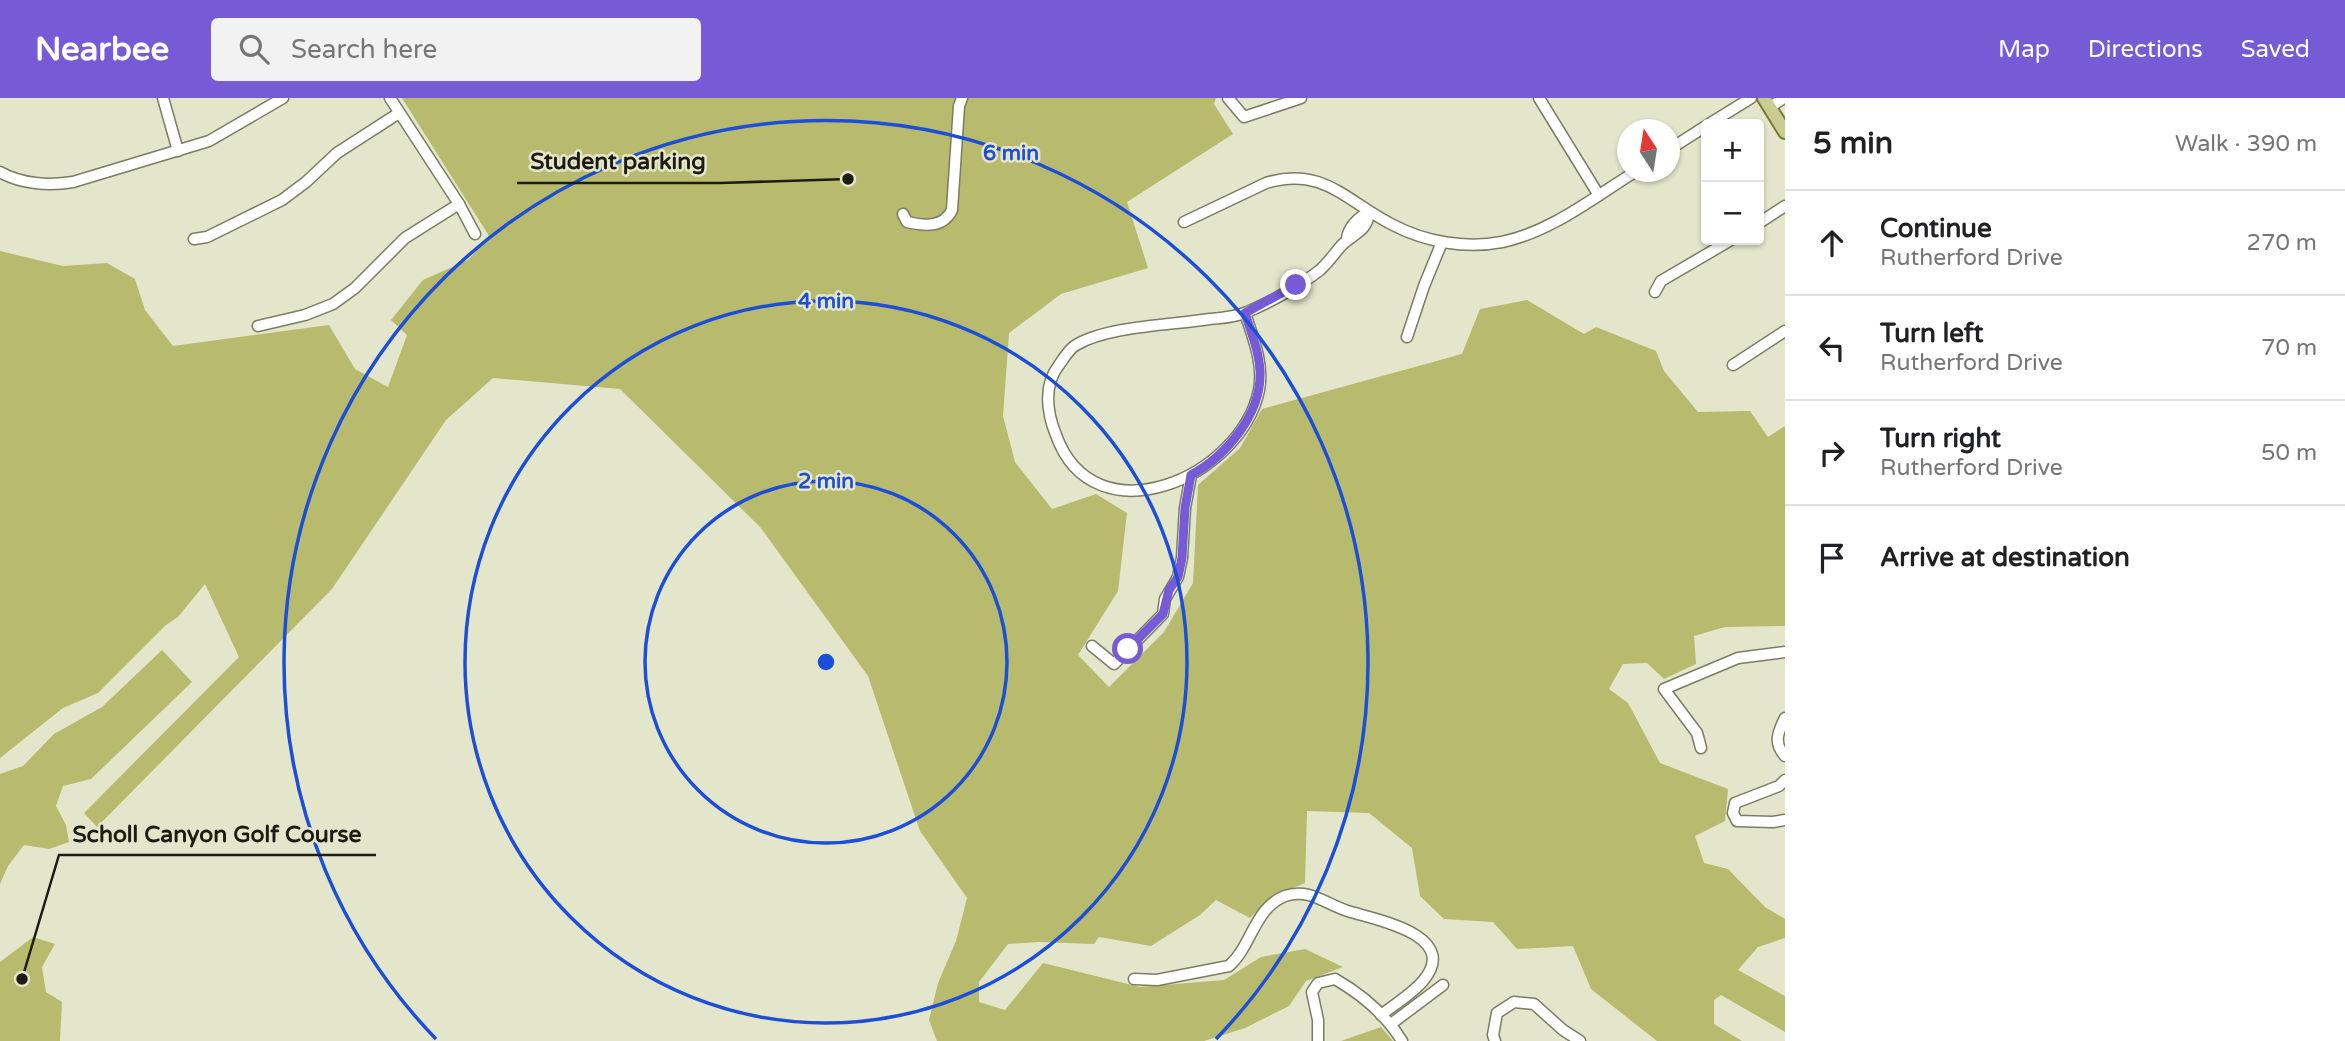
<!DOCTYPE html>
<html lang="en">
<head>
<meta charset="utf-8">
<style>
	body { margin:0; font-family:"Varela Round",sans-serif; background:#f2f2f2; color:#202124 }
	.controls { position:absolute; right:21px; top:21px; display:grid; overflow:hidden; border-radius:7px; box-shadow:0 2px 5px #0004 }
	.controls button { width:63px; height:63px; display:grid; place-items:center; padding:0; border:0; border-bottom:2px solid #e0e0e0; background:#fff; color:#202124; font:35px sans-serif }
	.compass { position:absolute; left:1617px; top:21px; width:63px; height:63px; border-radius:50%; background:#fff; box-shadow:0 2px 5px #0004; rotate:348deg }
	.stop { position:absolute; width:21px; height:21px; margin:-16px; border:5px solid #775bd6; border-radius:50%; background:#fff }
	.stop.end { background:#775bd6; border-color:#fff; box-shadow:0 2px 7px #0008 }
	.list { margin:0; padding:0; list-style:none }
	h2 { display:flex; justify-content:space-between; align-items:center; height:91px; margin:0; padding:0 28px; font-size:30px }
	h2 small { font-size:23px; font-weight:400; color:#757577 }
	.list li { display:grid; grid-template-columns:46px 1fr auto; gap:21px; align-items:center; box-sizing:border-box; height:105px; padding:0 28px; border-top:2px solid #e0e0e0 }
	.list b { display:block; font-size:26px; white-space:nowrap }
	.list p { margin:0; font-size:23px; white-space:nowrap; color:#757577 }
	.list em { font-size:23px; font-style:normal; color:#757577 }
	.icon { flex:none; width:38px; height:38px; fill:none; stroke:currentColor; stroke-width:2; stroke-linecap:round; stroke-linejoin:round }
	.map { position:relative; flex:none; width:1785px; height:943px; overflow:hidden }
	header { display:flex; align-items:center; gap:42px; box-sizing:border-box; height:98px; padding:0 35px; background:#775bd6; color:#fff }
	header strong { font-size:33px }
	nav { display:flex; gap:38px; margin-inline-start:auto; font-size:24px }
	.search { width:490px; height:63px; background:#f2f2f2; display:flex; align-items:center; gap:18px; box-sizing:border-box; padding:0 24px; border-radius:7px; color:#757577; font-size:26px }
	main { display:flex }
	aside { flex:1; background:#fff }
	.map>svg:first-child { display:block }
	.green { fill:#b8ba6e }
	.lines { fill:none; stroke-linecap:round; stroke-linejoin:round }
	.minor-casing { stroke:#7b7c64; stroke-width:13 }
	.major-casing { stroke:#777834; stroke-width:16 }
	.minor { stroke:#fff; stroke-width:10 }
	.major { stroke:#cbcc91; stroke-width:12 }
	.route { stroke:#775bd6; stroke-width:9 }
	.ring { fill:none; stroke:#1d4ed8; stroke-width:3.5 }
	.centre { fill:#1d4ed8; stroke:#e4e6cb; stroke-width:3.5 }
	.ring-label { font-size:21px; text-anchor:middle; font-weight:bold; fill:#1d4ed8; stroke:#e4e6cb; stroke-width:5; stroke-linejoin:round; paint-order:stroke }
	.leader { fill:none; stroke:#1c1c12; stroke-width:2.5 }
	.callout-dot { fill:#1c1c12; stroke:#e4e6cb; stroke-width:2.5 }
	.callout-label { font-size:23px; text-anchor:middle; font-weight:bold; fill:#1c1c12; stroke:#e4e6cb; stroke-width:5; stroke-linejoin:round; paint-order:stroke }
</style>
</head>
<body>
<header>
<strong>Nearbee</strong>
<div class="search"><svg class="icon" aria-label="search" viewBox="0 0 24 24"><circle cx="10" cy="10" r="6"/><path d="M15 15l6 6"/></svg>Search here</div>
<nav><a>Map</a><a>Directions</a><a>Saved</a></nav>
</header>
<main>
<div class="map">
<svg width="1785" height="943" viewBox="0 0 1785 943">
	<rect width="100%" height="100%" fill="#e4e6cb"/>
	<g class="green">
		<path d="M402,0H1216L1214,6L1233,36L1127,104L1148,170L1061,196L1009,235L1003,318L1015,364L1052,411L1096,396L1127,415L1118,493L1078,557L1109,589L1164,534L1193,485L1198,387L1240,350L1262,311L1462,256L1480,211L1527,202L1584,236L1596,229L1656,253L1664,273L1698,314L1750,313L1768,339L1785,328V528L1725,529L1694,538L1696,566L1664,581L1647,565L1623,566L1609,591L1628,605L1660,665L1728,691L1725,723L1695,738L1704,765L1728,771L1765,809L1785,821V840L1758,849L1738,872L1785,898V934L1721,897L1714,902V926L1742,943H1657L1591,891L1573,848L1517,851L1493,824L1444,821L1420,798L1412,750L1369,715L1307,713L1305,785L1271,799L1250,820L1216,802L1200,817L1151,848L1099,839L1094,846L1039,844L1008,846L979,884V904L1005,912L1043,865L1140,889L1224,882L1261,859L1305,851L1343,869L1306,883L1289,908L1245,930L1204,943H937L929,922L938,885L956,843L967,800L920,733L868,578L761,430L620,291L493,280L446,322L332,491L97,729L84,715L239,559L205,486L178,519L166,527L98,595L63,610L0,660V153L63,168L107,165L135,181L145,212L173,248L329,227L355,271L388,289L407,237L391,222L423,182L468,162L489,138Z"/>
		<path d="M162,552L192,584L91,681L63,688L56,708L66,727L69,744L49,751L24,747L8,768L0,786V817V676L23,668L54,636L102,609Z"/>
		<path d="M33,839L55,846L42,869L46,894L62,904L60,943H0V864Z"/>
		<path d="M1381,929L1393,943H1341Z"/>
	</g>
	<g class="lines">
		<g class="minor-casing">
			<g id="minor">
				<path d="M163,0L178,53"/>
				<path d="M390,0L459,106L475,136"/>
				<path d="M1228,0L1244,19L1301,0"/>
				<path d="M1539,0L1598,96"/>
				<path d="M1770,9L1784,0"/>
				<path d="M1709,26L1751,0"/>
				<path d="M1670,51L1706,28"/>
				<path d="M0,74C21,86 49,88 73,84L209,43L283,0"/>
				<path d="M903,116L907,124C925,128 943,130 952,112L959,8L962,0"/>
				<path d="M1184,124L1266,85C1323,67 1348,105 1393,127C1426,144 1465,151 1502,144C1551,134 1594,99 1635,74"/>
				<path d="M1759,125L1785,108"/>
				<path d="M194,141L207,139L282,102L306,84L337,55L399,15"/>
				<path d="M1347,141C1348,129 1359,119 1369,114"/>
				<path d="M1655,194L1661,183L1731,142"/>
				<path d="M1245,215C1253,240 1264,266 1259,292C1241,380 1094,443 1056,337C1047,315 1043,287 1059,267C1064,260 1069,251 1076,247C1108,228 1172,227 1210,221C1222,220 1236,219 1247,214C1269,205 1301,187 1320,172C1328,165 1334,156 1341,148C1352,136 1368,134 1369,114"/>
				<path d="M258,228L305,217L333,206L355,190L405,140L459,106"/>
				<path d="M1407,239L1424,188L1442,144"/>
				<path d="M1733,267L1785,233"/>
				<path d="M1092,548L1114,566L1163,516L1165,501L1178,479L1182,460L1185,410L1191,377"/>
				<path d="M1785,620C1778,634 1773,645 1785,658"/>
				<path d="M1701,650L1697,635L1664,591L1738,560L1785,554"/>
				<path d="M1785,682L1779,688L1735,705L1733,715L1737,723L1773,724L1785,722"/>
				<path d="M1134,881L1157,882L1229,868C1252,848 1254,810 1285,798C1310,789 1328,808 1351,814C1378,822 1461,838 1423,883C1412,896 1395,906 1381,917"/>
				<path d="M1391,926L1443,887"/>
				<path d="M1318,943V922L1312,894L1318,885L1335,881C1361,896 1386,917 1402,943"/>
				<path d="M1495,943L1493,937L1497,915L1514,904L1534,906L1563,932L1580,943"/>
			</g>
		</g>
		<g class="major-casing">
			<path id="major" d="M1764,0L1785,34"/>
		</g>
		<use href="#minor" class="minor"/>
		<use href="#major" class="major"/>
	</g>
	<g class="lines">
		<path class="route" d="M1128,551L1163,516L1169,492L1178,479L1182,460L1185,410L1191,377C1226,358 1262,316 1260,273C1259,253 1251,234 1245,215L1296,187"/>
	</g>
	<g class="ring">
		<circle cx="826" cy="564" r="181"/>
		<circle cx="826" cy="564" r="361"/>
		<path d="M436 941A542 542 0 1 1 1216 941"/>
	</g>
	<circle cx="826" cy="564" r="10" class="centre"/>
	<g class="ring-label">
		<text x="1011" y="62">6 min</text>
		<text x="826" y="210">4 min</text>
		<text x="826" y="390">2 min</text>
	</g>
	<path class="leader" d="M848 81L720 85H517M22 881L59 757H376"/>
	<g class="callout-dot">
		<circle cx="848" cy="81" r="7"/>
		<circle cx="22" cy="881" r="7"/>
	</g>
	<g class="callout-label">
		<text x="618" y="71">Student parking</text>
		<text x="217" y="744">Scholl Canyon Golf Course</text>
	</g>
</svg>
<div class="controls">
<button>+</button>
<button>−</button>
</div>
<svg class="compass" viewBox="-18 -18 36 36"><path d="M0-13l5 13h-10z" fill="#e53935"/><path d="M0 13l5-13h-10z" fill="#757577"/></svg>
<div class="stop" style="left:1128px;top:551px"></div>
<div class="stop end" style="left:1296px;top:187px"></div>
</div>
<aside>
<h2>5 min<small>Walk · 390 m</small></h2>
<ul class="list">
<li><svg class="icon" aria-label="ahead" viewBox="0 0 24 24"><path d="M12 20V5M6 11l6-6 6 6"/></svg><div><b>Continue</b><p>Rutherford Drive</p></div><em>270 m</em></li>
<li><svg class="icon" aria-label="left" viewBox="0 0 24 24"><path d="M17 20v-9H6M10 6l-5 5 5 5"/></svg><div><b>Turn left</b><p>Rutherford Drive</p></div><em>70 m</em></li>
<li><svg class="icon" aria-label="right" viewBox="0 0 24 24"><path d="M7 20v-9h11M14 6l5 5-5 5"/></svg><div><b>Turn right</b><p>Rutherford Drive</p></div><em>50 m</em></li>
<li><svg class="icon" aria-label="arrive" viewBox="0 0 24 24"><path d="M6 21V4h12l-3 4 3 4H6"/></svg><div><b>Arrive at destination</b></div></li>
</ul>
</aside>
</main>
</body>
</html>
